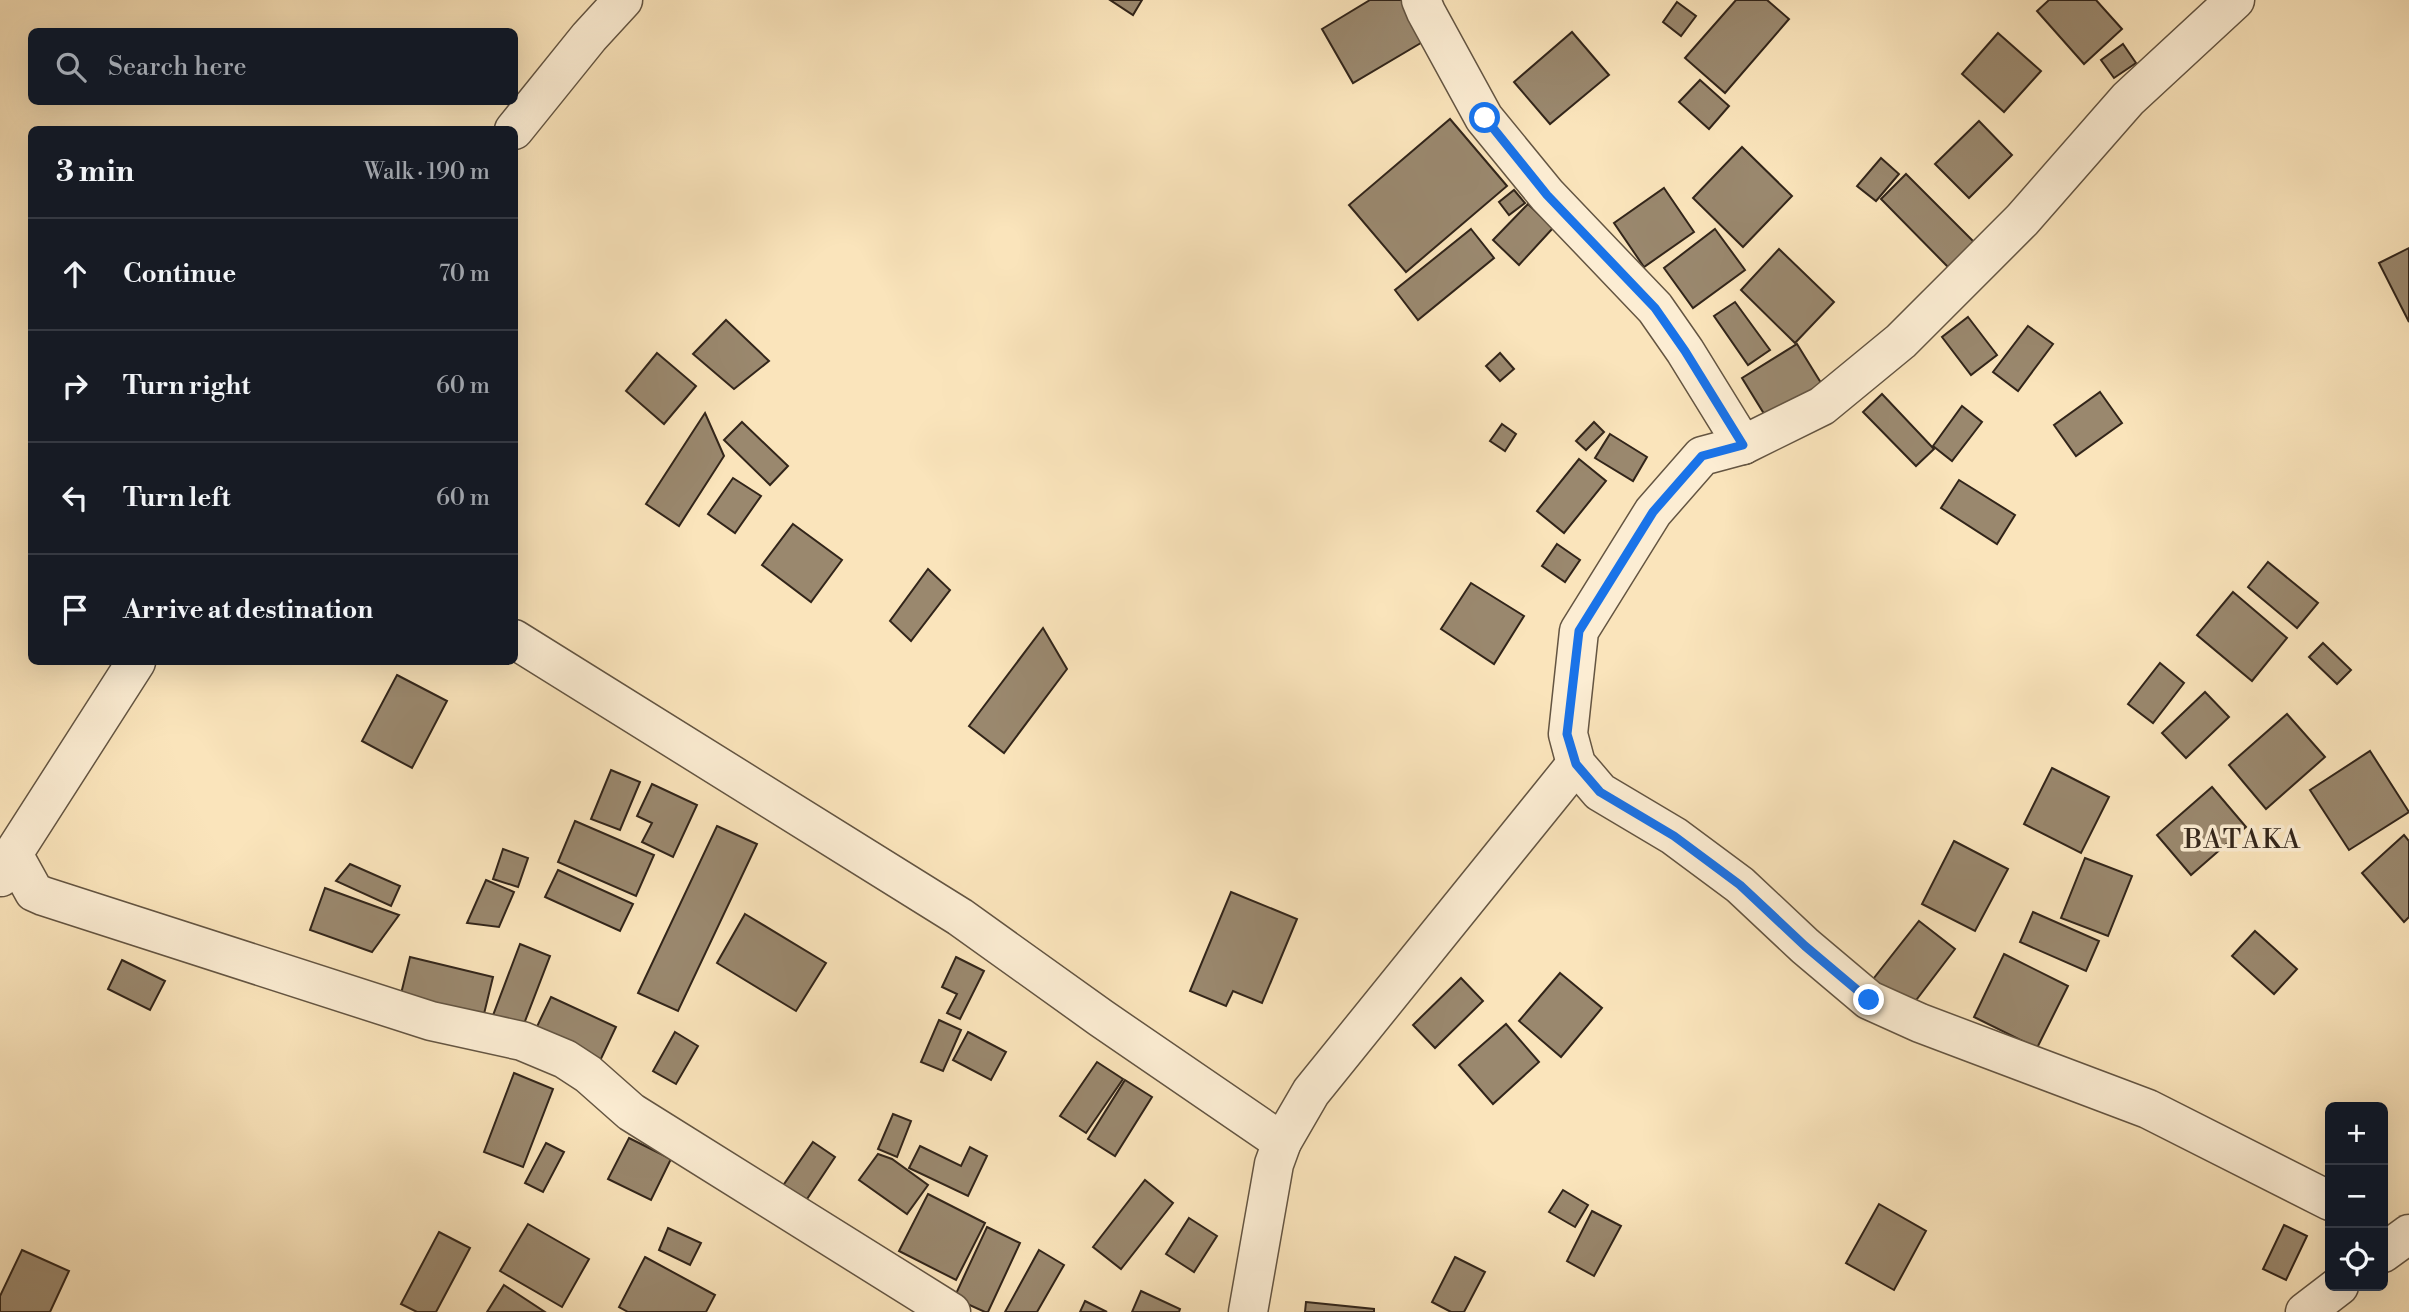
<!DOCTYPE html>
<html lang="en">
<head>
<meta charset="utf-8">
<style>
	body { margin:0; font-family:"Libre Bodoni",serif; background:#242831; color:#f1f3f6 }
	.controls { position:absolute; right:21px; bottom:21px; display:grid; overflow:hidden; border-radius:10px; box-shadow:0 7px 28px #0002 }
	.controls button { width:63px; height:63px; display:grid; place-items:center; padding:0; border:0; border-bottom:2px solid #363941; background:#171b24; color:#f1f3f6; font:35px sans-serif }
	.stop { position:absolute; width:21px; height:21px; margin:-16px; border:5px solid #1a73e8; border-radius:50%; background:#fff }
	.stop.end { background:#1a73e8; border-color:#fff; box-shadow:0 2px 7px #0008 }
	.list { margin:0; padding:0; list-style:none }
	h2 { display:flex; justify-content:space-between; align-items:center; height:91px; margin:0; padding:0 28px; font-size:30px }
	h2 small { font-size:23px; font-weight:400; color:#9ea1a6 }
	.list li { display:grid; grid-template-columns:46px 1fr auto; gap:21px; align-items:center; box-sizing:border-box; height:112px; padding:0 28px; border-top:2px solid #363941 }
	.list b { display:block; font-size:26px; white-space:nowrap }
	.list em { font-size:23px; font-style:normal; color:#9ea1a6 }
	.icon { flex:none; width:38px; height:38px; fill:none; stroke:currentColor; stroke-width:2; stroke-linecap:round; stroke-linejoin:round }
	.map { position:relative; flex:none; width:2409px; height:1312px; overflow:hidden }
	.search { position:absolute; background:#171b24; box-shadow:0 7px 28px #0002; left:28px; top:28px; width:490px; height:77px; display:flex; align-items:center; gap:18px; box-sizing:border-box; padding:0 24px; border-radius:10px; color:#9ea1a6; font-size:26px }
	.panel { position:absolute; background:#171b24; box-shadow:0 7px 28px #0002; left:28px; top:126px; width:490px; height:539px; border-radius:10px }
	.map>svg:first-child { display:block }
	.building { fill:#9a886e; stroke:#32251a; stroke-width:2 }
	.lines { fill:none; stroke-linecap:round; stroke-linejoin:round }
	.minor-casing { stroke:#645542; stroke-width:41 }
	.minor { stroke:#fcedd3; stroke-width:38 }
	.route { stroke:#1a73e8; stroke-width:9 }
	.labels { text-anchor:middle; dominant-baseline:central; stroke-width:7; stroke-linejoin:round; paint-order:stroke }
	.quarter-label { font-size:26px; letter-spacing:2px; fill:#32251a; stroke:#fcedd3 }
</style>
</head>
<body>
<div class="map">
<svg width="2409" height="1312" viewBox="0 0 2409 1312">
	<rect width="100%" height="100%" fill="#fae4bb"/>
	<filter id="stains"><feTurbulence type="fractalNoise" baseFrequency=".00286" numOctaves="4"/><feColorMatrix values="0 0 0 0 .2 0 0 0 0 .09 0 0 0 0 .02 0 0 0 .5 -.17"/></filter>
	<radialGradient id="worn" r=".72"><stop offset=".6" stop-color="#630" stop-opacity="0"/><stop offset="1" stop-color="#630" stop-opacity=".3"/></radialGradient>
	<g class="building">
		<path d="M1110,0H1142L1133,15Z"/>
		<path d="M1370,0H1409L1431,37L1353,83L1322,29Z"/>
		<path d="M1736,0H1767L1789,19L1725,93L1685,58Z"/>
		<path d="M2049,0H2096L2122,29L2084,64L2037,11Z"/>
		<path d="M1677,2L1696,16L1681,36L1663,22Z"/>
		<path d="M1572,32L1609,75L1550,124L1514,82Z"/>
		<path d="M1998,33L2041,71L2004,112L1962,74Z"/>
		<path d="M2123,44L2136,63L2114,78L2101,60Z"/>
		<path d="M1700,80L1729,106L1709,129L1679,102Z"/>
		<path d="M1450,119L1507,186L1406,272L1349,205Z"/>
		<path d="M1979,121L2012,155L1969,198L1935,164Z"/>
		<path d="M1742,147L1792,196L1743,247L1693,198Z"/>
		<path d="M1881,158L1899,174L1876,201L1857,186Z"/>
		<path d="M1906,174L1974,242L1948,267L1881,199Z"/>
		<path d="M1664,188L1694,232L1644,267L1614,223Z"/>
		<path d="M1514,190L1525,203L1509,215L1499,202Z"/>
		<path d="M1528,204L1553,228L1519,265L1493,240Z"/>
		<path d="M1471,229L1494,258L1418,320L1395,290Z"/>
		<path d="M1715,229L1745,270L1693,308L1664,268Z"/>
		<path d="M2409,248V322L2379,263Z"/>
		<path d="M1779,249L1834,302L1795,343L1741,290Z"/>
		<path d="M1735,302L1770,350L1748,365L1714,316Z"/>
		<path d="M1968,317L1997,355L1971,375L1942,337Z"/>
		<path d="M726,320L769,361L734,389L693,354Z"/>
		<path d="M2028,326L2053,344L2018,391L1993,372Z"/>
		<path d="M1797,344L1826,391L1771,425L1742,378Z"/>
		<path d="M657,353L696,386L664,424L626,391Z"/>
		<path d="M1500,353L1514,369L1500,381L1486,366Z"/>
		<path d="M2100,392L2122,423L2076,456L2054,425Z"/>
		<path d="M1882,394L1934,449L1916,466L1863,412Z"/>
		<path d="M1962,406L1982,422L1952,461L1933,446Z"/>
		<path d="M705,413L724,456L679,526L646,504Z"/>
		<path d="M742,422L788,466L770,485L724,440Z"/>
		<path d="M1594,422L1604,432L1586,450L1576,441Z"/>
		<path d="M1502,424L1516,434L1505,451L1490,441Z"/>
		<path d="M1610,434L1647,457L1633,481L1595,458Z"/>
		<path d="M1579,459L1606,481L1564,533L1537,511Z"/>
		<path d="M733,478L761,496L735,533L708,514Z"/>
		<path d="M1959,480L2015,515L1997,544L1941,508Z"/>
		<path d="M793,524L842,560L811,602L762,565Z"/>
		<path d="M1557,544L1580,560L1565,582L1542,566Z"/>
		<path d="M2268,562L2318,603L2297,628L2248,587Z"/>
		<path d="M928,569L950,590L911,641L890,621Z"/>
		<path d="M1471,583L1524,616L1494,664L1441,629Z"/>
		<path d="M2233,592L2287,638L2252,681L2197,635Z"/>
		<path d="M1043,628L1067,669L1004,753L969,726Z"/>
		<path d="M2323,643L2351,670L2337,684L2309,657Z"/>
		<path d="M2160,663L2184,683L2153,723L2128,704Z"/>
		<path d="M397,675L447,701L412,768L362,741Z"/>
		<path d="M2205,692L2229,717L2186,758L2162,733Z"/>
		<path d="M2287,714L2325,757L2266,809L2229,765Z"/>
		<path d="M2370,751L2409,812L2349,850L2310,790Z"/>
		<path d="M2052,768L2109,797L2081,853L2024,824Z"/>
		<path d="M611,770L640,782L620,830L591,819Z"/>
		<path d="M652,784L697,805L673,857L642,842L652,823L637,816Z"/>
		<path d="M2212,787L2246,827L2191,875L2157,835Z"/>
		<path d="M575,821L654,855L636,896L558,862Z"/>
		<path d="M717,826L757,844L678,1011L638,993Z"/>
		<path d="M2404,835L2409,841V917L2404,922L2362,873Z"/>
		<path d="M1954,841L2008,869L1975,931L1922,904Z"/>
		<path d="M503,849L528,858L518,887L493,879Z"/>
		<path d="M2085,858L2132,876L2108,936L2061,918Z"/>
		<path d="M350,864L400,886L391,906L336,881Z"/>
		<path d="M558,870L633,904L620,931L545,897Z"/>
		<path d="M486,880L514,892L499,927L467,923Z"/>
		<path d="M325,888L399,915L372,952L310,930Z"/>
		<path d="M1231,892L1297,919L1262,1003L1233,991L1226,1006L1190,991Z"/>
		<path d="M2033,912L2099,941L2086,971L2020,942Z"/>
		<path d="M745,914L826,963L796,1011L717,963Z"/>
		<path d="M1919,921L1955,949L1907,1012L1870,983Z"/>
		<path d="M2255,931L2297,969L2274,994L2232,956Z"/>
		<path d="M520,944L550,956L522,1029L492,1018Z"/>
		<path d="M2004,954L2068,986L2037,1048L1974,1017Z"/>
		<path d="M410,957L493,977L483,1018L400,998Z"/>
		<path d="M956,957L984,971L960,1019L947,1013L957,994L942,987Z"/>
		<path d="M122,960L165,981L150,1010L108,989Z"/>
		<path d="M1560,973L1602,1008L1561,1057L1519,1021Z"/>
		<path d="M1461,978L1483,1001L1435,1048L1413,1025Z"/>
		<path d="M551,997L616,1027L599,1063L534,1033Z"/>
		<path d="M939,1020L961,1030L943,1071L921,1062Z"/>
		<path d="M1506,1024L1539,1062L1493,1104L1459,1065Z"/>
		<path d="M675,1032L698,1046L676,1084L653,1071Z"/>
		<path d="M968,1032L1006,1052L991,1080L953,1060Z"/>
		<path d="M1097,1062L1123,1079L1086,1133L1060,1116Z"/>
		<path d="M514,1073L553,1089L523,1167L484,1152Z"/>
		<path d="M1125,1080L1152,1097L1115,1156L1088,1139Z"/>
		<path d="M893,1114L911,1121L897,1157L878,1149Z"/>
		<path d="M629,1138L671,1159L651,1200L608,1179Z"/>
		<path d="M813,1142L835,1157L803,1205L780,1190Z"/>
		<path d="M546,1143L564,1152L543,1192L525,1183Z"/>
		<path d="M920,1146L961,1166L970,1147L987,1156L968,1196L909,1168Z"/>
		<path d="M878,1154L892,1159L928,1185L907,1214L859,1180Z"/>
		<path d="M1145,1180L1173,1203L1121,1269L1093,1247Z"/>
		<path d="M1563,1190L1588,1205L1575,1227L1549,1212Z"/>
		<path d="M928,1194L985,1223L956,1280L899,1251Z"/>
		<path d="M1879,1204L1926,1231L1894,1290L1846,1263Z"/>
		<path d="M1592,1211L1621,1226L1594,1276L1567,1261Z"/>
		<path d="M1189,1218L1217,1236L1194,1272L1166,1254Z"/>
		<path d="M528,1224L589,1259L562,1307L500,1271Z"/>
		<path d="M2284,1225L2307,1236L2286,1280L2263,1269Z"/>
		<path d="M987,1227L1020,1243L988,1312H985L954,1298Z"/>
		<path d="M668,1228L701,1243L690,1265L659,1250Z"/>
		<path d="M439,1232L470,1248L436,1312H417L401,1304Z"/>
		<path d="M22,1250L69,1271L50,1312H0V1296Z"/>
		<path d="M1039,1250L1064,1265L1037,1312H1005Z"/>
		<path d="M645,1257L715,1295L706,1312H628L619,1307Z"/>
		<path d="M1455,1257L1485,1272L1464,1312H1451L1432,1302Z"/>
		<path d="M504,1285L545,1312H487Z"/>
		<path d="M1141,1291L1180,1309L1179,1312H1132Z"/>
		<path d="M1085,1301L1107,1312H1080Z"/>
		<path d="M1306,1302L1374,1309V1312H1305Z"/>
	</g>
	<g class="lines">
		<g class="minor-casing">
			<g id="minor">
				<path d="M1421,0L1426,12L1484,118L1547,195L1655,308L1685,351L1743,445L1702,456L1653,512L1579,631L1568,734L1576,764L1600,792L1674,836L1740,885L1805,946L1869,1000L1920,1023L2148,1109L2330,1201"/>
				<path d="M514,130L589,37L623,0"/>
				<path d="M1743,445L1822,406L1901,341L2022,220L2128,99L2235,0"/>
				<path d="M514,639L960,917L1101,1018L1282,1142"/>
				<path d="M13,854L34,892L43,896L431,1021L522,1041L565,1059L588,1074L631,1112L951,1312"/>
				<path d="M1,877L13,854L136,662"/>
				<path d="M2383,1253L2409,1234"/>
				<path d="M1248,1312L1274,1164L1282,1142L1311,1092L1576,764"/>
				<path d="M2305,1312L2339,1286"/>
			</g>
		</g>
		<use href="#minor" class="minor"/>
	</g>
	<g class="lines">
		<path class="route" d="M1485,118L1547,195L1655,308L1685,351L1743,445L1702,456L1653,512L1579,631L1567,734L1576,764L1600,792L1674,836L1740,885L1805,946L1869,1000"/>
	</g>
	<g class="labels">
		<g class="quarter-label">
			<text x="2243" y="840">BATAKA</text>
		</g>
	</g>
	<rect width="100%" height="100%" filter="url(#stains)"/>
	<rect width="100%" height="100%" fill="url(#worn)"/>
</svg>
<div class="controls">
<button>+</button>
<button>−</button>
<button><svg class="icon" aria-label="locate" viewBox="0 0 24 24"><circle cx="12" cy="12" r="6"/><path d="M12 2v4M12 18v4M2 12h4M18 12h4"/></svg></button>
</div>
<div class="stop" style="left:1485px;top:118px"></div>
<div class="stop end" style="left:1869px;top:1000px"></div>
<div class="search"><svg class="icon" aria-label="search" viewBox="0 0 24 24"><circle cx="10" cy="10" r="6"/><path d="M15 15l6 6"/></svg>Search here</div>
<section class="panel">
<h2>3 min<small>Walk · 190 m</small></h2>
<ul class="list">
<li><svg class="icon" aria-label="ahead" viewBox="0 0 24 24"><path d="M12 20V5M6 11l6-6 6 6"/></svg><div><b>Continue</b></div><em>70 m</em></li>
<li><svg class="icon" aria-label="right" viewBox="0 0 24 24"><path d="M7 20v-9h11M14 6l5 5-5 5"/></svg><div><b>Turn right</b></div><em>60 m</em></li>
<li><svg class="icon" aria-label="left" viewBox="0 0 24 24"><path d="M17 20v-9H6M10 6l-5 5 5 5"/></svg><div><b>Turn left</b></div><em>60 m</em></li>
<li><svg class="icon" aria-label="arrive" viewBox="0 0 24 24"><path d="M6 21V4h12l-3 4 3 4H6"/></svg><div><b>Arrive at destination</b></div></li>
</ul>
</section>
</div>
</body>
</html>
